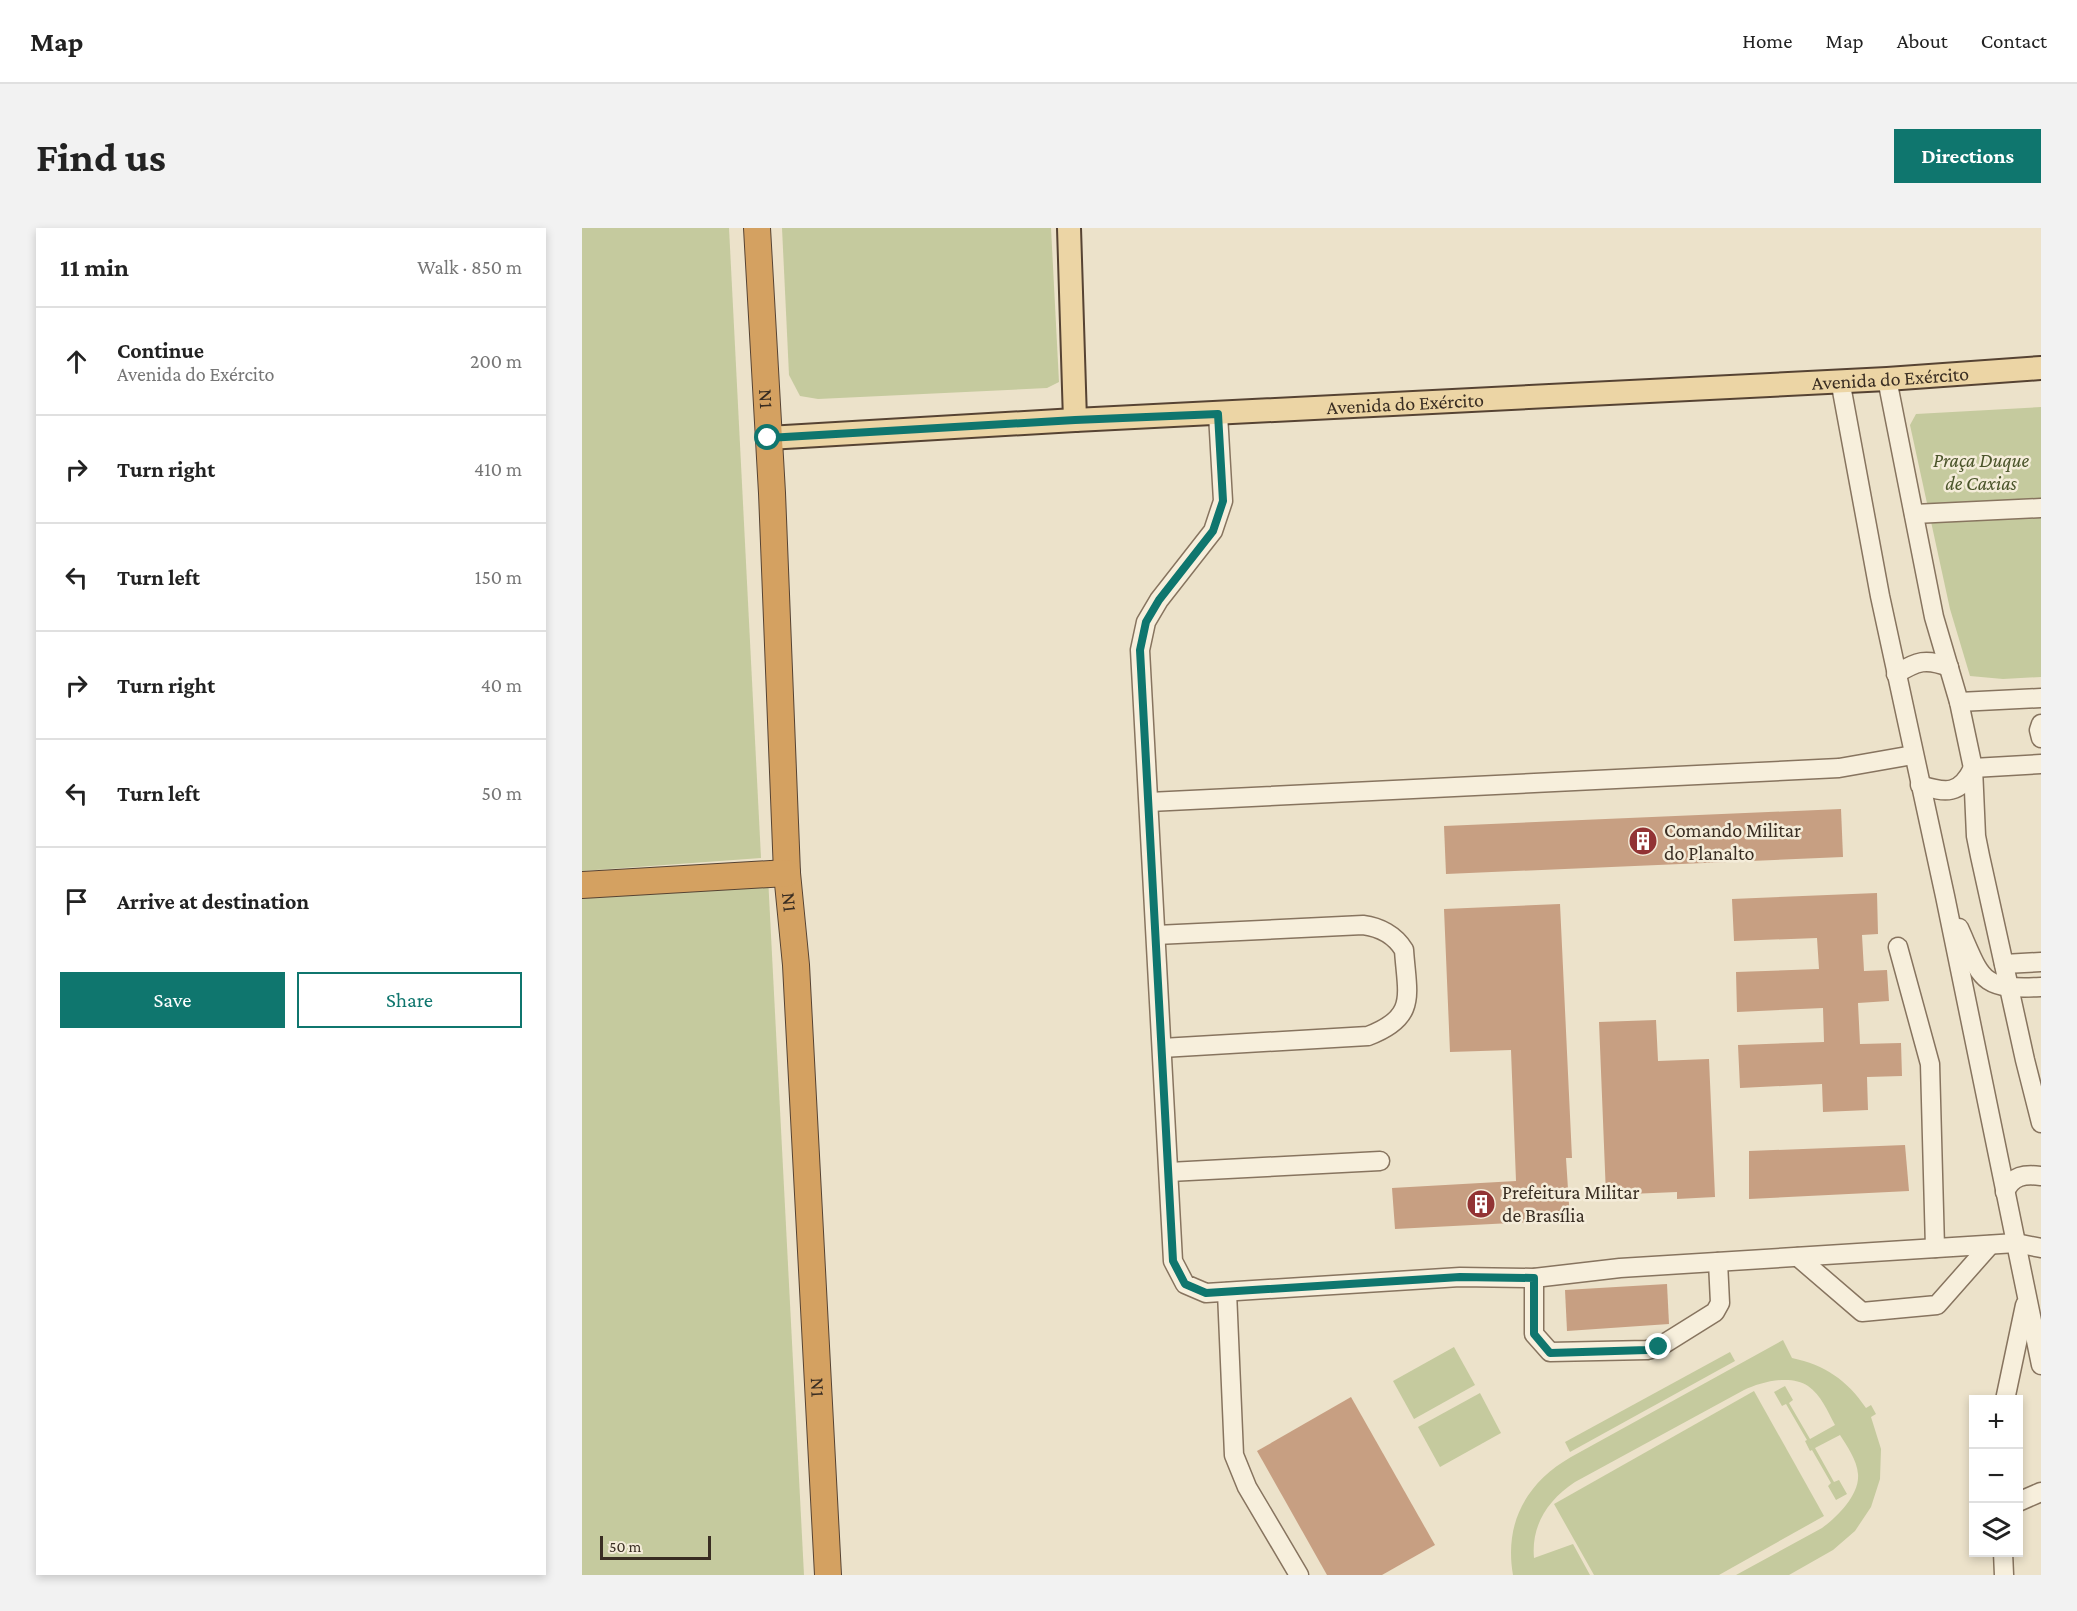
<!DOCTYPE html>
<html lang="en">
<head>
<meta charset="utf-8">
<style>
	body { margin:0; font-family:"Crimson Pro",serif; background:#f2f2f2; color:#222 }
	.controls { position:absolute; right:18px; bottom:18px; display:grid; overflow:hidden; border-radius:0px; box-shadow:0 3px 9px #0003 }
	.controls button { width:54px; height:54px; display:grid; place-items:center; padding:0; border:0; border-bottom:2px solid #e0e0e0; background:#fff; color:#222; font:30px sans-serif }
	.scale { position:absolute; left:18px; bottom:15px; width:111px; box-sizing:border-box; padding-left:6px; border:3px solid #392d22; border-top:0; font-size:16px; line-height:21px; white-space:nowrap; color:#392d22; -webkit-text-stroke:4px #f4ecd9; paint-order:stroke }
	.stop { position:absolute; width:18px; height:18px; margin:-14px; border:4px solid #0f766e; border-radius:50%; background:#fff }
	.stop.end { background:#0f766e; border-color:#fff; box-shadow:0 2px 6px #0008 }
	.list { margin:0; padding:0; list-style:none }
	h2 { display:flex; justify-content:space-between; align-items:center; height:78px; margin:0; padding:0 24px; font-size:26px }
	h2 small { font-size:20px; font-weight:400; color:#767676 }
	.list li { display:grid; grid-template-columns:39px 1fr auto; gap:18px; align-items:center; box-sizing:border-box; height:108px; padding:0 24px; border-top:2px solid #e0e0e0 }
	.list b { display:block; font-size:22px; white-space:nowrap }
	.list p { margin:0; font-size:20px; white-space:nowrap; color:#767676 }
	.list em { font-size:20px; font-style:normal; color:#767676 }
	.actions { display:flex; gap:12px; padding:18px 24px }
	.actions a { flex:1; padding:14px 0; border:2px solid #0f766e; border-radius:0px; text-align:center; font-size:21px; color:#0f766e }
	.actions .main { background:#0f766e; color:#fff }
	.icon { flex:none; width:33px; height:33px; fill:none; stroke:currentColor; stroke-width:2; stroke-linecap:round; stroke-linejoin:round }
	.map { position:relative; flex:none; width:1459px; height:1347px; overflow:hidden; border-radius:0px }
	header { display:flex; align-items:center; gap:36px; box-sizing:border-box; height:84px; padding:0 30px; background:#fff; border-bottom:2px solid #e0e0e0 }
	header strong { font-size:28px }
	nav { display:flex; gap:33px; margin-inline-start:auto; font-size:21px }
	.intro { display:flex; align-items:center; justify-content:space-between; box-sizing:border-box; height:144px; padding:0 36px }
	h1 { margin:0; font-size:42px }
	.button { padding:15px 27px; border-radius:0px; background:#0f766e; color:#fff; font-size:21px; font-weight:700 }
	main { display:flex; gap:36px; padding:0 36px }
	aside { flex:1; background:#fff; border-radius:0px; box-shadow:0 3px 9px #0003 }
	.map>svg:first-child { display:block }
	.green { fill:#c5ca9e }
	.building { fill:#c79f82 }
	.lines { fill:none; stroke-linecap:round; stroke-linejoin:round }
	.minor-casing { stroke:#87745f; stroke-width:21 }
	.major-casing { stroke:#564333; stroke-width:26 }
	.highway-casing { stroke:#564333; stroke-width:28 }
	.minor { stroke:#f7efdc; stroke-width:18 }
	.major { stroke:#ecd5a5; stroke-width:22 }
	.highway { stroke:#d4a161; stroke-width:26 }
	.route { stroke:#0f766e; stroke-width:8 }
	.labels { text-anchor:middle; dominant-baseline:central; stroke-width:5; stroke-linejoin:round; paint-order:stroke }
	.street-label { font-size:20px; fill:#392d22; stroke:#f4ecd9 }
	.park-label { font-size:20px; font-style:italic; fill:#4a542a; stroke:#f4ecd9 }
	.poi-label { font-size:20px; fill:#392d22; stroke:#f4ecd9; text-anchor:start }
</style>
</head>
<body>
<header>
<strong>Map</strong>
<nav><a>Home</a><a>Map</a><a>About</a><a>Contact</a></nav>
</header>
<div class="intro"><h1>Find us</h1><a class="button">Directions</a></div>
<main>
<aside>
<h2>11 min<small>Walk · 850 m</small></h2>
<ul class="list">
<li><svg class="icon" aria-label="ahead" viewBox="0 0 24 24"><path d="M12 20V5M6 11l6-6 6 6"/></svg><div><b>Continue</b><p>Avenida do Exército</p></div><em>200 m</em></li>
<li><svg class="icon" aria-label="right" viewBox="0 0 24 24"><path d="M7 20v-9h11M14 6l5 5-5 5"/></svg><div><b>Turn right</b></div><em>410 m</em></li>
<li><svg class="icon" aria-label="left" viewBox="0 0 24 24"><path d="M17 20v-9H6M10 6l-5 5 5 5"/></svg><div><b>Turn left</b></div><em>150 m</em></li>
<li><svg class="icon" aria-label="right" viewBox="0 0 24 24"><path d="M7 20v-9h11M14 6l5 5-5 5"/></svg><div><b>Turn right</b></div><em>40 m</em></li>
<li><svg class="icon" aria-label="left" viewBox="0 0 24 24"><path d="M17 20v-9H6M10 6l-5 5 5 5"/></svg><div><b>Turn left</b></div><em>50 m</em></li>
<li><svg class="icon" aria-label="arrive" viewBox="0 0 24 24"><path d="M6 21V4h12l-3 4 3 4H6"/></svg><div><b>Arrive at destination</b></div></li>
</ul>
<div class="actions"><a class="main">Save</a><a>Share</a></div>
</aside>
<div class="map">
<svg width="1459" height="1347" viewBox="0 0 1459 1347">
	<rect width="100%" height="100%" fill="#ece2ca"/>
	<g class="green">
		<path d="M0,0H147L179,630L0,643Z"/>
		<path d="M200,0H469L477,154L465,160L236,171L218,168L207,147Z"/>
		<path d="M1459,179V449L1421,451L1388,448L1368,381L1328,197L1334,186Z"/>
		<path d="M186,649L222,1347H0V663Z"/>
		<path d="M1201,1112L1210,1130C1243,1137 1265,1152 1284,1180L1289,1177L1294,1186L1289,1189L1299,1221L1298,1251L1289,1279L1273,1303L1251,1322L1207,1347H1154L1240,1300C1254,1290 1278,1267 1276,1246C1275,1232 1265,1218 1258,1207L1233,1220L1252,1254L1257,1252L1265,1266L1254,1272L1246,1258L1249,1255L1230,1222L1228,1223L1223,1213L1225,1212L1204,1176L1200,1178L1192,1164L1203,1158L1211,1172L1207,1175L1228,1211L1253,1197C1246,1184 1239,1167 1226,1158C1209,1146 1179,1154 1162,1162L993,1254C966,1272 949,1297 952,1330L991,1316L1008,1347H931C922,1295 944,1255 989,1229Z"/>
		<path d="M872,1119L893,1157L832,1191L811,1153Z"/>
		<path d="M1148,1124L1153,1133L988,1224L983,1214Z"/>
		<path d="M1172,1163L1242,1288L1137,1347H1012L972,1276Z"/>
		<path d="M898,1165L919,1205L858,1239L836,1199Z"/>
	</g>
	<g class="building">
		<path d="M1259,581L1261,629L864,646L862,598Z"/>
		<path d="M1295,665L1296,706L1280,707L1282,743L1305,742L1307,773L1276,775L1278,816L1319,815L1320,848L1285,849L1286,882L1241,884L1240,856L1158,860L1156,817L1242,814L1241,780L1155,784L1154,744L1237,741L1235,710L1152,713L1150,671Z"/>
		<path d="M978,676L990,930H984L988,992L813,1001L810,960L934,953L929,822L868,824L862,681Z"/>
		<path d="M1074,792L1076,833L1127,831L1133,969L1095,971V964L1024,967L1017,794Z"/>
		<path d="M1323,917L1327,963L1167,971V923Z"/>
		<path d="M1085,1056L1087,1096L985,1103L983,1062Z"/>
		<path d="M769,1169L853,1317L800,1347H745L675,1223Z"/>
	</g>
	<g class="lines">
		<g class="minor-casing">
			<g id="minor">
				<path d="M1305,151L1352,389L1377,474L1391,540L1394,608L1398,628L1443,832L1459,895"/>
				<path d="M1258,152L1298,368L1363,668L1459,1137"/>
				<path d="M636,186L641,273L631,303L577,372L564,394L558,422L591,1033L603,1056L624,1065L878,1049L952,1050L1038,1040L1434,1015L1459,1020"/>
				<path d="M1332,286L1459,280"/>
				<path d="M1314,446C1335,433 1344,430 1367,439"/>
				<path d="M1377,474L1459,470"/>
				<path d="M1459,496L1457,502L1459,510"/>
				<path d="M1391,540L1459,536"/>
				<path d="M1338,557C1364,565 1378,567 1391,540"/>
				<path d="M567,574L1257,540L1331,527"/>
				<path d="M1377,700C1400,752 1398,762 1459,759"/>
				<path d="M574,707L781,697C797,699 813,707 822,722C825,767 836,789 786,808L580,820"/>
				<path d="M1316,719L1348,836L1353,1020"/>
				<path d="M1422,736L1459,734"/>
				<path d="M587,944L798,933"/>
				<path d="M1423,964C1430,947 1443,946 1459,948"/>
				<path d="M1216,1029L1280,1084L1355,1077L1408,1017"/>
				<path d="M952,1050V1106L968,1124L1065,1122L1077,1119L1133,1084L1138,1075L1136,1034"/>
				<path d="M645,1064L652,1227L665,1259L717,1347"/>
				<path d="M1423,1172L1443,1077"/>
				<path d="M1436,1274L1459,1264"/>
				<path d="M1421,1324L1422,1347"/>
			</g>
		</g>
		<g class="major-casing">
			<g id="major">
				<path d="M487,0L493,192"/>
				<path id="s1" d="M186,210L493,192L1305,151L1459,140"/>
			</g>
		</g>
		<g class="highway-casing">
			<g id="highway">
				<path id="s2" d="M175,0L190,265L205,645L214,737L246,1347"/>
				<path d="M0,657L205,645"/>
			</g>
		</g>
		<use href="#minor" class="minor"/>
		<use href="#major" class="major"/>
		<use href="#highway" class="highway"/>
	</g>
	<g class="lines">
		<path class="route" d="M186,210L493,192L636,186L641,273L631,303L577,372L564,394L558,422L591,1033L603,1056L624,1065L878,1049L952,1050V1106L968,1125L1065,1122L1077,1119"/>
	</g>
	<defs>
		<g id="building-disc" transform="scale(1.5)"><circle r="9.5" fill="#923334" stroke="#f4ecd9"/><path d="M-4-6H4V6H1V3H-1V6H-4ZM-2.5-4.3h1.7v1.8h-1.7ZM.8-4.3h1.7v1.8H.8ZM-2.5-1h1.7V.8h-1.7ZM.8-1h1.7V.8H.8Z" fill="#fff"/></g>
	</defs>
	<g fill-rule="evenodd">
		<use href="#building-disc" x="1061" y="613"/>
		<use href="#building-disc" x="899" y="976"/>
	</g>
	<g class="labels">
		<g class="street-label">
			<text stroke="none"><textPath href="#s1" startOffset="1124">Avenida do Exército</textPath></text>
			<text stroke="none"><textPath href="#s2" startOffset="171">N1</textPath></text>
			<text stroke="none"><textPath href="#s1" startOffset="638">Avenida do Exército</textPath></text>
			<text stroke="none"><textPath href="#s2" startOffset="675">N1</textPath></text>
			<text stroke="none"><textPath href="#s2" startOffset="1161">N1</textPath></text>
		</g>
		<g class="park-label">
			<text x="1399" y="232">Praça Duque<tspan x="1399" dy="23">de Caxias</tspan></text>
		</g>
		<g class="poi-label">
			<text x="1082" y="602">Comando Militar<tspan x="1082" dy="23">do Planalto</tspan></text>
			<text x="920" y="964">Prefeitura Militar<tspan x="920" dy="23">de Brasília</tspan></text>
		</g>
	</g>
</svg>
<div class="controls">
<button>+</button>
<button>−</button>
<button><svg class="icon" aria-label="layers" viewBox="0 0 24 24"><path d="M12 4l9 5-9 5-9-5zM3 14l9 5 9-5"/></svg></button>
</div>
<div class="scale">50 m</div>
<div class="stop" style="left:186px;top:210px"></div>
<div class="stop end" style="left:1077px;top:1119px"></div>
</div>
</main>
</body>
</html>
